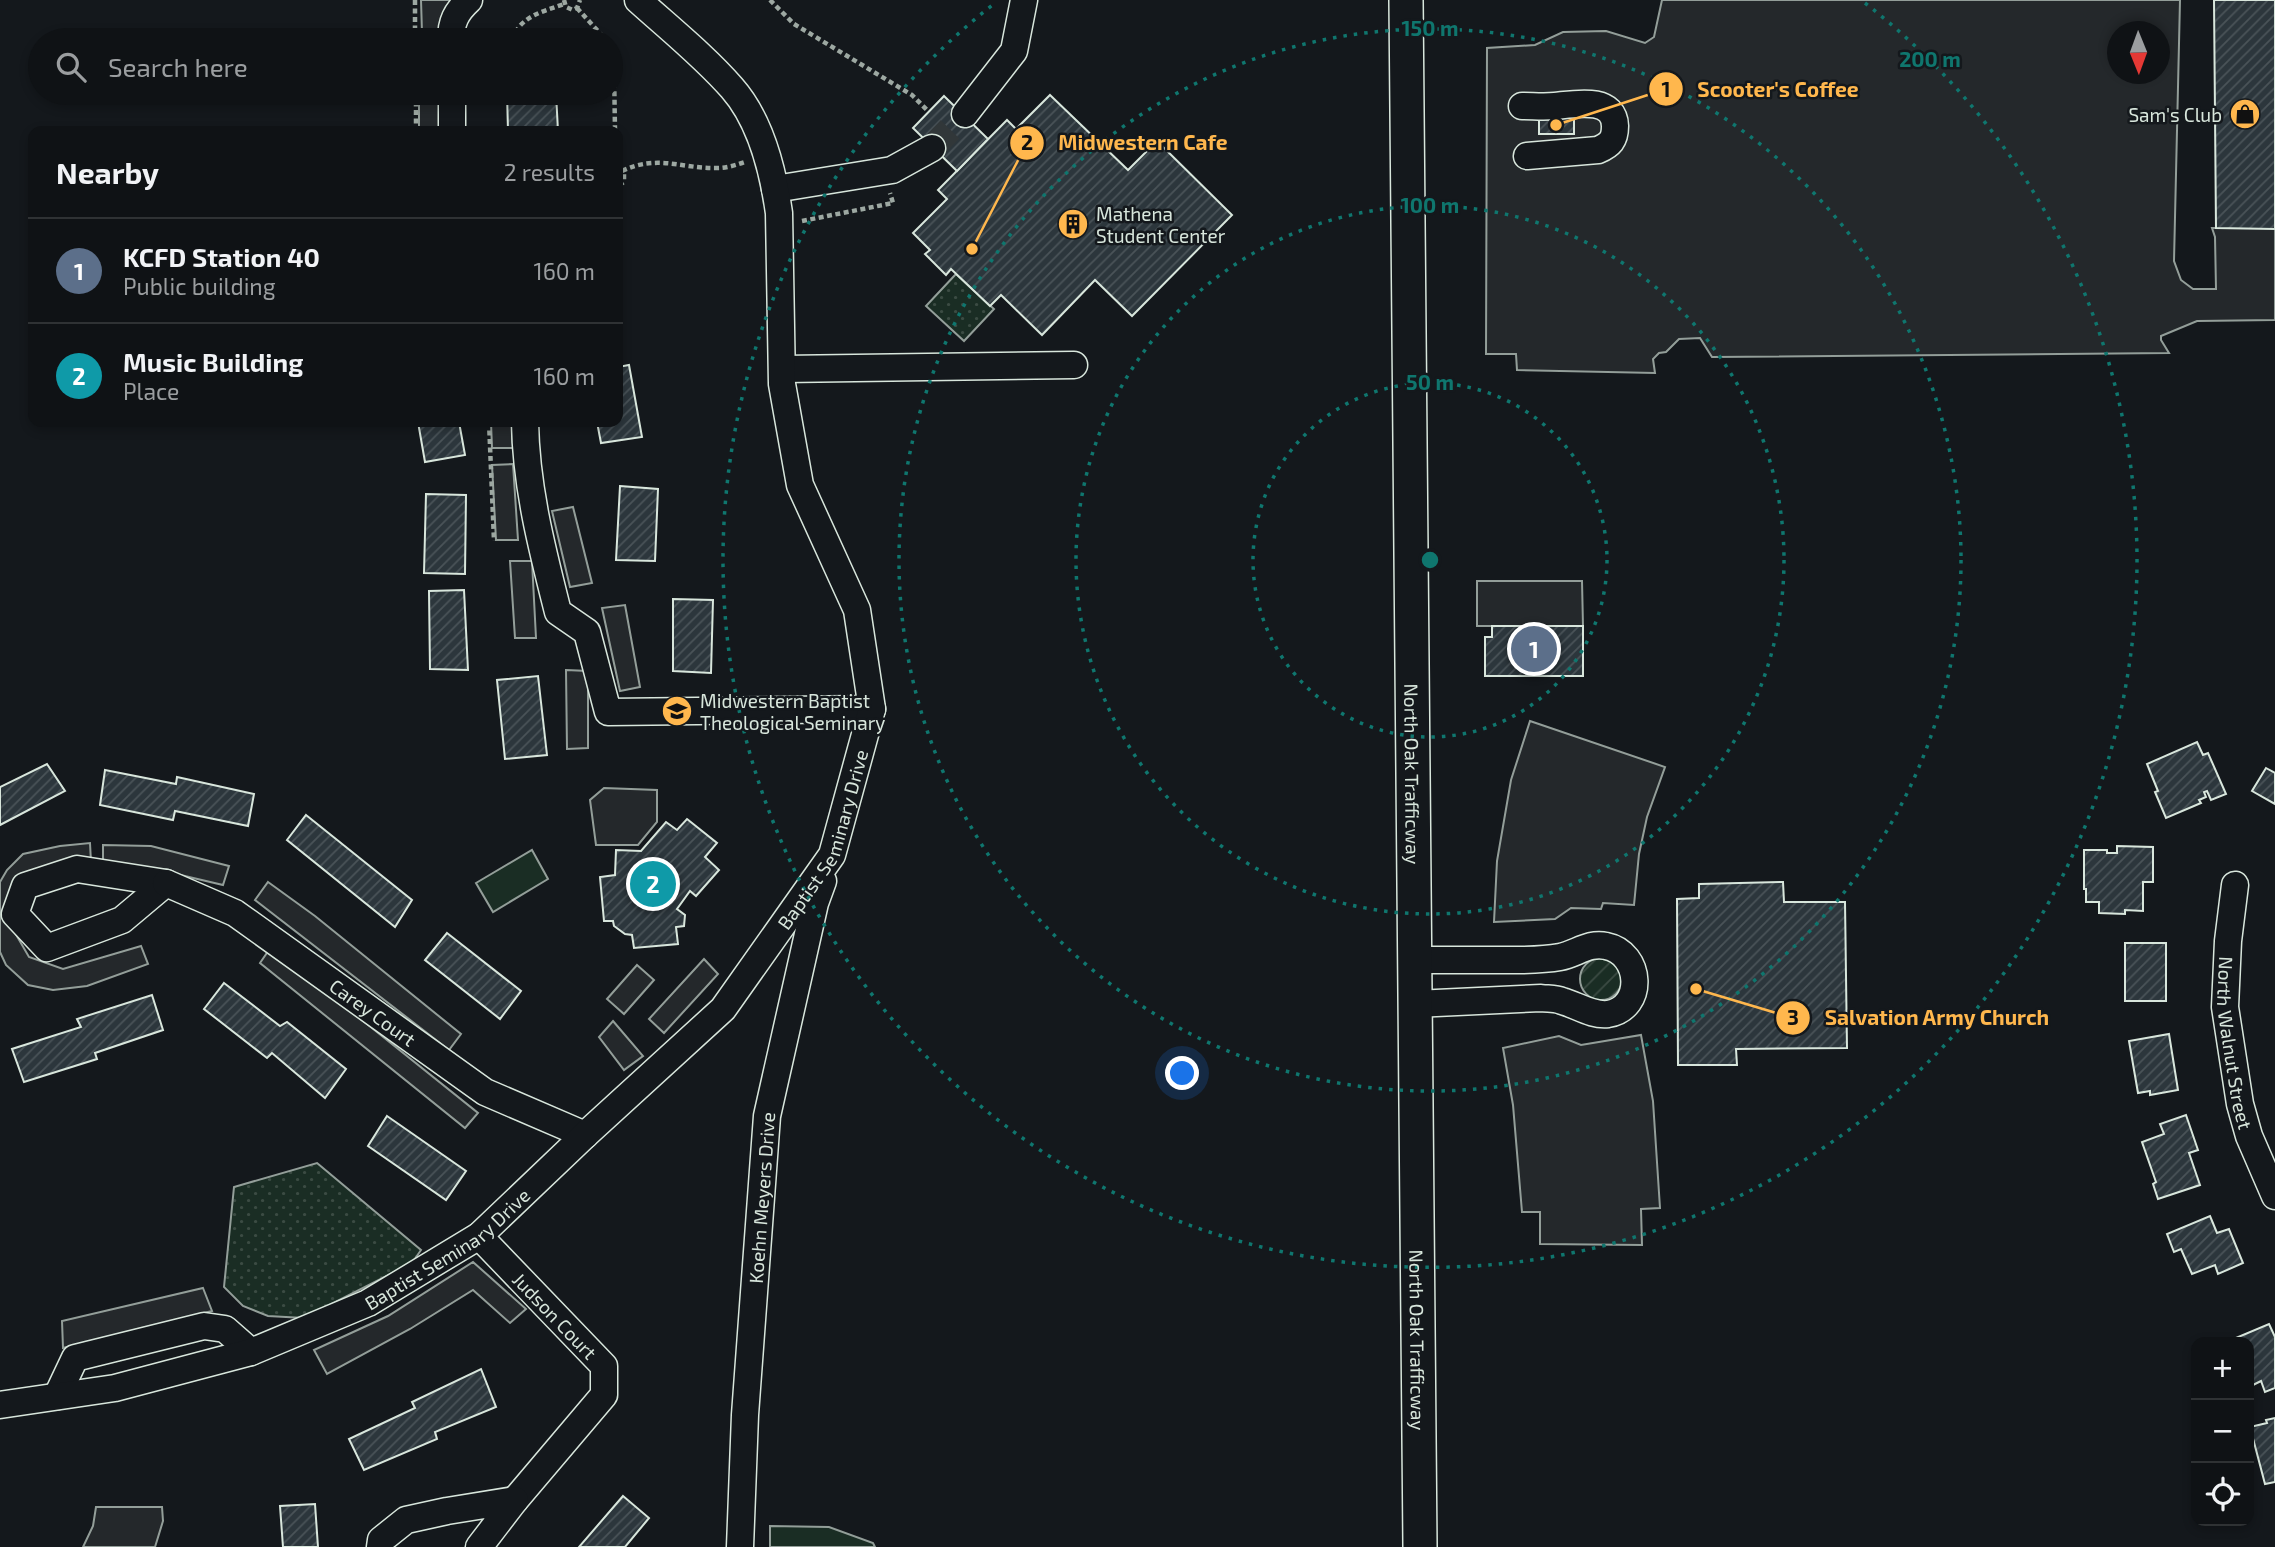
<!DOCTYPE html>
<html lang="en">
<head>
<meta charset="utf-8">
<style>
	body { margin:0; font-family:"Exo 2",sans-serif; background:#1d2022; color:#f1f3f6 }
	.controls { position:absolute; right:21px; bottom:21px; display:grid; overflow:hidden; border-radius:14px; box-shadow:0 4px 10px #0003 }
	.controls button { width:63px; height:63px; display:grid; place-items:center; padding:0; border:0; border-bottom:2px solid #2f3234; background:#0f1215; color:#f1f3f6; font:35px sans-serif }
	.compass { position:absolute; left:2107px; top:21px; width:63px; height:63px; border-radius:50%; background:#0f1215; box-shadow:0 4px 10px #0003; rotate:179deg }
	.you { position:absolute; left:1183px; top:1074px; width:24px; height:24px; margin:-18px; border:5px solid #fff; border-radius:50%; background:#1a73e8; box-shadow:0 0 0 10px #1a73e833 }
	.badge { display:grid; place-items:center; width:46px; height:46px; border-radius:50%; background:#8c9099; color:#fff; font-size:23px; font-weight:700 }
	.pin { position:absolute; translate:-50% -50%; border:4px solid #fff; box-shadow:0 2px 7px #0006 }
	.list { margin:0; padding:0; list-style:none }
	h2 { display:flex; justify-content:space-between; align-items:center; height:91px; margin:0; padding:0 28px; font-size:30px }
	h2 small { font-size:23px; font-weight:400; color:#9b9ea0 }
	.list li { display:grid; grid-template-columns:46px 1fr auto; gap:21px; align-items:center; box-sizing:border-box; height:105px; padding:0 28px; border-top:2px solid #2f3234 }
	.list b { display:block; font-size:26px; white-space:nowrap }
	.list p { margin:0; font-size:23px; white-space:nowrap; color:#9b9ea0 }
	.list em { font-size:23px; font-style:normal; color:#9b9ea0 }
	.icon { flex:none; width:38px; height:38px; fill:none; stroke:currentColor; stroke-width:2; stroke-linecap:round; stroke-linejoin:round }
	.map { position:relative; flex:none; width:2275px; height:1547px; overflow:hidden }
	.search { position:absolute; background:#0f1215; box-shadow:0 4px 10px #0003; left:28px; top:28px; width:595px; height:77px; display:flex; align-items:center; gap:18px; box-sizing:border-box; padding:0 24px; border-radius:38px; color:#9b9ea0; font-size:26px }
	.panel { position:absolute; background:#0f1215; box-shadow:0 4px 10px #0003; left:28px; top:126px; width:595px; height:301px; border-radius:14px }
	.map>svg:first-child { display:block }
	.grass { fill:#1a2d24; stroke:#939e99; stroke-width:2 }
	.park { fill:url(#park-dots); stroke:#939e99; stroke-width:2 }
	.garden { fill:url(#garden-furrows); stroke:#939e99; stroke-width:2 }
	.parking { fill:#24282b; stroke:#939e99; stroke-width:2; fill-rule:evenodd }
	.building { fill:url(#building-hatch); stroke:#d8e6dc; stroke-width:2 }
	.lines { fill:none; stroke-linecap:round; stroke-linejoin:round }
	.minor-tunnel { stroke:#313739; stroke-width:26; stroke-dasharray:26 13; stroke-linecap:butt }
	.minor-casing { stroke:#d8e6dc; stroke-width:29 }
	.major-casing { stroke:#d8e6dc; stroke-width:36 }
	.path { stroke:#9da8a2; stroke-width:4.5; stroke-dasharray:5 3.5; stroke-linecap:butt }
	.minor { stroke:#14181c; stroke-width:26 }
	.major { stroke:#14181c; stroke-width:33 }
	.ring { fill:none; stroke:#0f766e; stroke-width:3.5; stroke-dasharray:3.5 7 }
	.labels { text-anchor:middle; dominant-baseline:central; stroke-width:5; stroke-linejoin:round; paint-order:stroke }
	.poi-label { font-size:19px; fill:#d8e6dc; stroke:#14181c; text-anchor:start }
	.street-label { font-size:19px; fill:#d8e6dc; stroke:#14181c }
	.centre { fill:#0f766e; stroke:#14181c; stroke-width:3.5 }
	.ring-label { font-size:21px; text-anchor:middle; font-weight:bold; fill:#0f766e; stroke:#14181c; stroke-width:5; stroke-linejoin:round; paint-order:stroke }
	.leader { fill:none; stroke:#ffb74d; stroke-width:2.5 }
	.callout-dot { fill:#ffb74d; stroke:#14181c; stroke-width:2.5 }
	.mark-label { font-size:21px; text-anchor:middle; font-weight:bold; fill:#111 }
	.callout-label { font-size:21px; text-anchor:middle; font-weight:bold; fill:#ffb74d; stroke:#14181c; stroke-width:5; stroke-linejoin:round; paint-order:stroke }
</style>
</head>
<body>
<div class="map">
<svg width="2275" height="1547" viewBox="0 0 2275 1547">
	<defs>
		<pattern id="park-dots" width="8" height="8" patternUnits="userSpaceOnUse" patternTransform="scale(1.75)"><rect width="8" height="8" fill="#1a2d24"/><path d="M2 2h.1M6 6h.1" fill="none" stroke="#3b4b43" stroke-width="1.8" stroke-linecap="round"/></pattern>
		<pattern id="garden-furrows" width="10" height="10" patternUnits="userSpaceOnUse" patternTransform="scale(1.75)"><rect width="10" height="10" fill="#1a2d24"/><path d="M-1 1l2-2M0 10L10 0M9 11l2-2" fill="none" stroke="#3b4b43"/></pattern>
		<pattern id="building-hatch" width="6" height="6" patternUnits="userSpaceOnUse" patternTransform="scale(1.75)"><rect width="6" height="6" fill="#2c363c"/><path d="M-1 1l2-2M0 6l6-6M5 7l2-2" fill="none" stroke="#4a5358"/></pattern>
	</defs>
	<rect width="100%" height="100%" fill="#14181c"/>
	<g class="grass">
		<path d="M532,850L548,879L493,912L476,883Z"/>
		<path d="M770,1526L829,1527L873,1543L875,1547H770Z"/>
	</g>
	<g class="park">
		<path d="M956,274L994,309L964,341L926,306Z"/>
		<path d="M317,1163L421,1250L412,1263L304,1318L268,1316L243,1306L224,1287L234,1187Z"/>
	</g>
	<circle class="garden" cx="1601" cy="979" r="21"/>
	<g class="parking">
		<path d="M421,0H463L462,40H418L422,33Z"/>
		<path d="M1662,0H2180L2174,261L2181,280L2193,289H2216L2215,237L2212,228H2275V320L2197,321L2161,336V340L2169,353L1712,357L1700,338L1679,339L1666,352L1659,353L1653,359L1655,373L1517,370L1516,354H1486L1487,48L1535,45L1563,32L1606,31L1645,43L1654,37ZM2118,32H2160V74H2118Z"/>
		<rect x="419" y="93" width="43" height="38"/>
		<path d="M491,422H512L513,448H492Z"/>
		<path d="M513,464L518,540H496L492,465Z"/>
		<path d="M573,507L592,583L570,587L552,511Z"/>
		<path d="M510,561H532L536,638H515Z"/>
		<path d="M1477,581H1582L1583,626H1477Z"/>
		<path d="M625,605L640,687L620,691L602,608Z"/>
		<path d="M566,670L588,671V748L567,749Z"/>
		<path d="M1530,721L1665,767L1647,817L1639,854L1634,905L1603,903L1601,909L1571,908L1555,919L1494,922L1497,861L1511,780Z"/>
		<path d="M604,788L657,790V822L638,845H596L590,800Z"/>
		<path d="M90,843L91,862L28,877L11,926L29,957L63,969L141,946L148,964L87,986L53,990L28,985L6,965L0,952V882L7,870L23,854L60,846Z"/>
		<path d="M103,845L151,846L229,866L223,885L151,868L103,865Z"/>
		<path d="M268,882L315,916L461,1034L449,1050L255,900Z"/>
		<path d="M271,947L478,1113L465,1128L260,963Z"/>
		<path d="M704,959L718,974L664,1033L649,1019Z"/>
		<path d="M637,965L654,980L624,1014L607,999Z"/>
		<path d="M613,1021L643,1056L624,1070L599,1037Z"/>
		<path d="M1641,1035L1653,1101L1660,1208L1641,1209L1642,1245L1540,1244V1212H1522L1513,1105L1503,1048L1559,1036L1581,1045Z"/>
		<path d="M473,1262L526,1309L510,1323L473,1290L410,1329L327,1374L314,1350L388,1316Z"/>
		<path d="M203,1288L212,1311L63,1348L62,1321Z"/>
		<path d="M96,1507H162L163,1521L155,1547H83L93,1526Z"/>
	</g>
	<g class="building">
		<path d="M2214,0H2275V229L2216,228Z"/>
		<path d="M507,93H556L558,131H508Z"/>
		<path d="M1050,95L1128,170L1157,141L1232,215L1132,316L1095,280L1042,335L1001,295L990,306L951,269L946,275L925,254L930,250L913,233L947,199L938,190L1007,120L1016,129Z"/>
		<path d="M944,96L988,139L957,171L913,128Z"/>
		<rect x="1539" y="116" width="35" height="18"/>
		<path d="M629,365L642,437L601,443L597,422H618V367Z"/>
		<path d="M418,422H459L465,455L425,462Z"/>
		<path d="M620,486L658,489L655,561L616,560Z"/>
		<path d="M426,494L466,495L465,574L424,573Z"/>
		<path d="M464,590L468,670L430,669L429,591Z"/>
		<path d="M673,599L713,600L711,673L673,671Z"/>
		<path d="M1492,626H1583V676H1485V637H1492Z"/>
		<path d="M538,676L547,755L505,759L497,680Z"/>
		<path d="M2197,742L2203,755L2208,753L2226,794L2211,800L2207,791L2204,792L2206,797L2199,800L2201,803L2166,818L2155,792L2158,791L2147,764Z"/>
		<path d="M47,764L65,791L0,825V787Z"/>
		<path d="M2266,768L2275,773V804L2252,791Z"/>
		<path d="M105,770L176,784L177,777L254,794L248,826L175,811L173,820L100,805Z"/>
		<path d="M306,815L412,900L395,927L287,840Z"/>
		<path d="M687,819L717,843L705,857L719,870L696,896L690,891L677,909L685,915L684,926L676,927L678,944L634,948L632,935L625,934L614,926L613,921H604L600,877L615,875L616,850L641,851L666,822L677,830Z"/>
		<path d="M2117,846L2153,847V882H2143V911L2125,910V914L2099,913V902H2086V889H2084V850H2107V853H2117Z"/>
		<path d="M1783,882L1784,902H1845L1847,1048L1736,1049L1737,1065H1678L1677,899L1699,898V884Z"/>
		<path d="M447,933L521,991L500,1019L425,960Z"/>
		<rect x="2125" y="943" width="41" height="58"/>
		<path d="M224,983L280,1026L287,1022L346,1069L325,1098L272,1053L267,1058L204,1009Z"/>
		<path d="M152,995L163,1030L95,1053L97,1059L24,1082L12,1049L81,1027L77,1019Z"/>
		<path d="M2169,1034L2178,1090L2150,1095V1091L2138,1093L2129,1041Z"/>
		<path d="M2186,1115L2198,1150L2189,1153L2200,1185L2158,1199L2153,1184L2156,1182L2142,1142L2164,1134L2160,1124Z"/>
		<path d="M387,1116L466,1171L446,1200L368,1146Z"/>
		<path d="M2210,1216L2217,1233L2229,1229L2243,1263L2218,1274L2215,1265L2192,1274L2181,1249L2174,1252L2167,1234Z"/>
		<path d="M2269,1324L2275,1337V1388L2265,1392L2261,1381L2251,1386L2249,1381V1342H2232L2231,1340Z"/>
		<path d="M481,1369L496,1407L435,1432L437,1439L364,1470L349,1439L415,1408L412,1402Z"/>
		<path d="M2275,1418V1482L2265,1484L2250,1427L2267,1423L2266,1420Z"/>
		<path d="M623,1496L649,1518L625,1547H579Z"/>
		<path d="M315,1504L318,1547H283L280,1506Z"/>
	</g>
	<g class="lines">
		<path class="minor-tunnel" d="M932,148L965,114"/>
		<g class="minor-casing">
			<g id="minor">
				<path d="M451,40C451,22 456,12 469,0"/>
				<path d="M452,93V131"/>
				<path d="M1522,106C1533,106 1544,107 1555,106C1575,104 1614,96 1615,126C1615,140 1610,145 1598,150L1527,156"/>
				<path d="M965,114L1014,51L1024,0"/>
				<path d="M775,189L892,170L932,148"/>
				<path d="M783,369L1074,365"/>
				<path d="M525,422C526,487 542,549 558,612L587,632L608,712L872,709"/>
				<path d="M77,869L166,883L122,920L47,948L15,914L25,886Z"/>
				<path id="s1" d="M166,883L235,913L485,1092L585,1135"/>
				<path id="s2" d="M2235,885L2228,941L2225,1007L2240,1104L2249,1136L2275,1196"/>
				<path d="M1414,960C1441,960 1468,960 1495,960C1517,960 1538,961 1560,957C1576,954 1589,942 1606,946C1642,953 1645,1008 1608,1014C1592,1016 1577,1005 1562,1001C1555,998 1548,999 1541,998L1415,1004"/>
				<path id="s3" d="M479,1236L604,1366V1395L515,1500"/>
				<path d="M57,1396L75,1358L204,1326L225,1329L251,1352"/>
				<path id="s4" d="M0,1405L115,1388L251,1352L368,1303L479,1236L585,1135L723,1009L832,855L872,709L857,610L800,485L782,384L779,213C773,170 761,121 732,88C704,56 669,28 638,0"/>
				<path d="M380,1547L381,1540L406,1520L447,1511L515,1500L479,1547"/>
				<path id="s5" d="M740,1547L745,1415L767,1116L815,903L823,881"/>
			</g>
		</g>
		<g class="major-casing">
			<g id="major">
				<path id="s6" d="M1406,0L1420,1547"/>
			</g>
		</g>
		<g class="path">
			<path d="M415,0V40"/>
			<path d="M564,0L566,7L573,10L577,8L580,0"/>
			<path d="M770,0L794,24L912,95L928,111"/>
			<path d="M577,8L606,40"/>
			<path d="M512,40C520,16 542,12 564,4"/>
			<path d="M611,49L614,67L615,131"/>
			<path d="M416,93V131"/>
			<path d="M618,169L624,173V182L618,186"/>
			<path d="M622,171C658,154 682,169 717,168C727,168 736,165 745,162"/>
			<path d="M802,221L893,203L890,193"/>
			<path d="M489,422L494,541"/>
		</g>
		<use href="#minor" class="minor"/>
		<use href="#major" class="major"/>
	</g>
	<g class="ring">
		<circle cx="1430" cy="560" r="177"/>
		<circle cx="1430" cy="560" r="354"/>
		<circle cx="1430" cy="560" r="531"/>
		<path d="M1865 3A707 707 0 1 1 995 3"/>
	</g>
	<defs>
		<g id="shop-disc" transform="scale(1.575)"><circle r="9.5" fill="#ffb74d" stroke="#14181c"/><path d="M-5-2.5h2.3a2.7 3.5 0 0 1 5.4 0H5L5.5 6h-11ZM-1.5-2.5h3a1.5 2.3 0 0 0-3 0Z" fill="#111"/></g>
		<g id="building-disc" transform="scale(1.575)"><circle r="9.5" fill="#ffb74d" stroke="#14181c"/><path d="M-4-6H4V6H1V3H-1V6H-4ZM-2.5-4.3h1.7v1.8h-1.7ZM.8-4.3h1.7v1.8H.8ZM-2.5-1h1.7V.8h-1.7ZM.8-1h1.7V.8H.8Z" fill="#111"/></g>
		<g id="university-disc" transform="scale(1.575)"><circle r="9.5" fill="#ffb74d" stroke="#14181c"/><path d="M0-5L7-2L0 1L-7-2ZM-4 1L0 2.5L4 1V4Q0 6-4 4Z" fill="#111"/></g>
	</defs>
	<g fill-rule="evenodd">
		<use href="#shop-disc" x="2245" y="114"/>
		<use href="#building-disc" x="1073" y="224"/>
		<use href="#university-disc" x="677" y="711"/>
	</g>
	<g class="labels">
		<g class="poi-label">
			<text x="2222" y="114" text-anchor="end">Sam's Club</text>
			<text x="1096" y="213">Mathena<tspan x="1096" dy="22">Student Center</tspan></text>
			<text x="700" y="700">Midwestern Baptist<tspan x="700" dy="22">Theological Seminary</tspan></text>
		</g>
		<g class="street-label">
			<text stroke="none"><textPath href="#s6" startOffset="774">North Oak Trafficway</textPath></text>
			<text stroke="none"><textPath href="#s4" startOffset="1046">Baptist Seminary Drive</textPath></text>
			<text stroke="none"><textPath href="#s1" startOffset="245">Carey Court</textPath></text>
			<text stroke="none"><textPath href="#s2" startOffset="159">North Walnut Street</textPath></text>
			<text stroke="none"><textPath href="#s5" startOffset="350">Koehn Meyers Drive</textPath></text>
			<text stroke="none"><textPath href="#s4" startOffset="480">Baptist Seminary Drive</textPath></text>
			<text stroke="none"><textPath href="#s3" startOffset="110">Judson Court</textPath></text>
			<text stroke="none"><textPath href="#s6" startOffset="1340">North Oak Trafficway</textPath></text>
		</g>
	</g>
	<circle cx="1430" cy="560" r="10" class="centre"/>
	<g class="ring-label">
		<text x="1430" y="36">150 m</text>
		<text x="1930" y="67">200 m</text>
		<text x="1430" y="213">100 m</text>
		<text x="1430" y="390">50 m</text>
	</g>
	<path class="leader" d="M1556 125L1666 89M972 249L1027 143M1696 989L1793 1018"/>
	<g class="callout-dot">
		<circle cx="1556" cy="125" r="7"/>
		<circle cx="972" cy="249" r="7"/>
		<circle cx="1696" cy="989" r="7"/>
		<circle cx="1666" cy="89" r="18"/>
		<circle cx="1027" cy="143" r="18"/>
		<circle cx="1793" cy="1018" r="18"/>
	</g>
	<g class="mark-label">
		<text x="1666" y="97">1</text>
		<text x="1027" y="150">2</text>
		<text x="1793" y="1025">3</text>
	</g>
	<g class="callout-label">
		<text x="1778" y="97">Scooter's Coffee</text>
		<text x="1143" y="150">Midwestern Cafe</text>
		<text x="1937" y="1025">Salvation Army Church</text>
	</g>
</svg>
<div class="controls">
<button>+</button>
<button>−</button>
<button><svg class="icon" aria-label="locate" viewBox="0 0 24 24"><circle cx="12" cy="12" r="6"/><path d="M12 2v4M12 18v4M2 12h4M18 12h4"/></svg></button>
</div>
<svg class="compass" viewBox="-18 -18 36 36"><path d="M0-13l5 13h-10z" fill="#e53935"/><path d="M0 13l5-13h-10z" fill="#9b9ea0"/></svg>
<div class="you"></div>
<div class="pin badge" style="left:1534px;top:649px;background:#5c6f8a">1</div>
<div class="pin badge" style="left:653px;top:884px;background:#0f9aa8">2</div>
<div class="search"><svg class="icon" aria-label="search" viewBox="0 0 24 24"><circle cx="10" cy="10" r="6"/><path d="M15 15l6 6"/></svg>Search here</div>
<section class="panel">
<h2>Nearby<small>2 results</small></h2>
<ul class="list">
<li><span class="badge" style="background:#5c6f8a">1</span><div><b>KCFD Station 40</b><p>Public building</p></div><em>160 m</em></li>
<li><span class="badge" style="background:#0f9aa8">2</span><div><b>Music Building</b><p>Place</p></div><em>160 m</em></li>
</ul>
</section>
</div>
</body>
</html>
